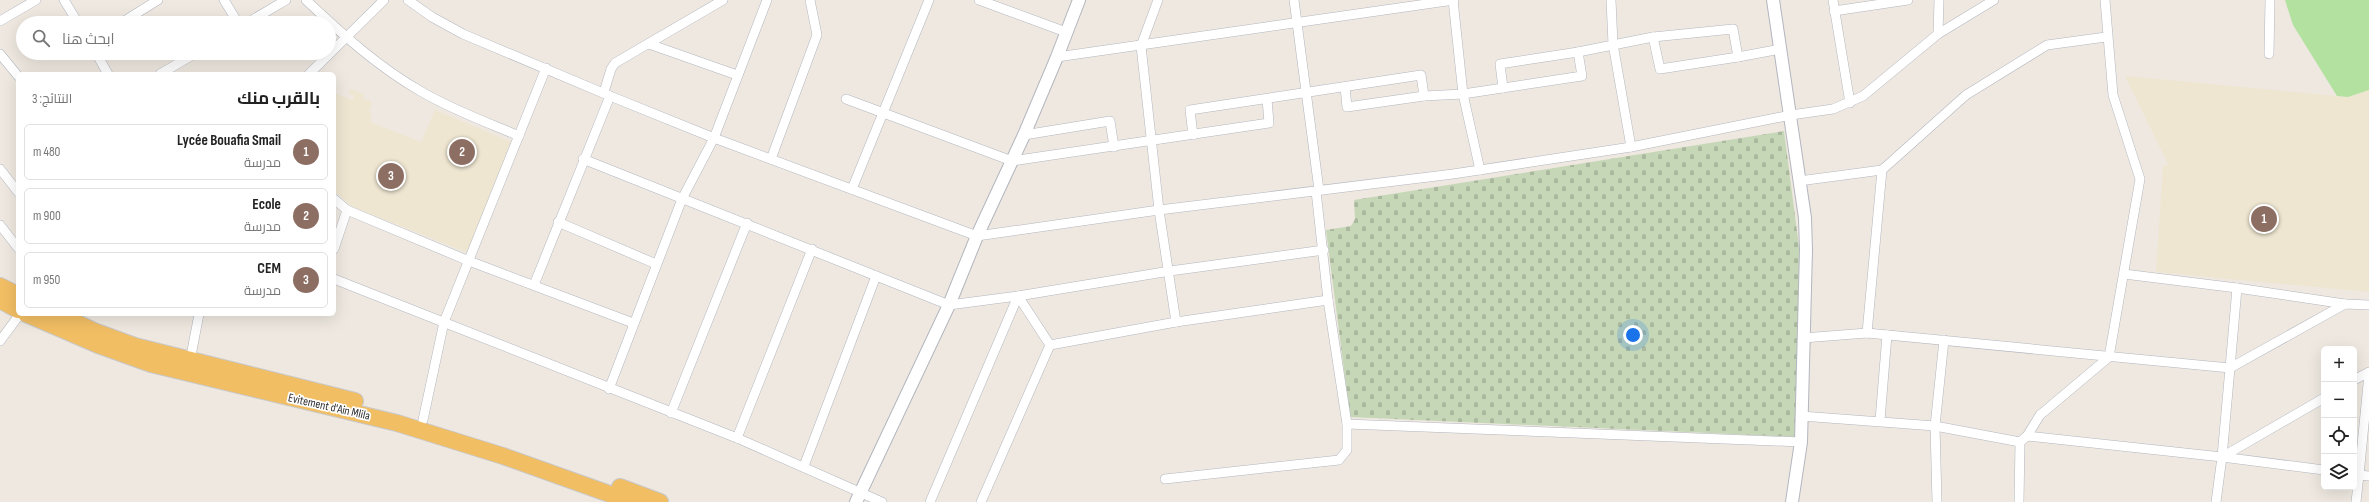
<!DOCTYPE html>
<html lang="ar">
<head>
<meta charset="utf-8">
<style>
	body { margin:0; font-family:"Sofia Sans Condensed",Cairo,sans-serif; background:#f6f6f6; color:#222; direction:rtl }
	.controls { position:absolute; right:12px; bottom:12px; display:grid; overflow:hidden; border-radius:6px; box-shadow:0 4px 16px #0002 }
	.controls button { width:36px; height:36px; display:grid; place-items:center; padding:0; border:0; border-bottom:1px solid #e0e0e0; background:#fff; color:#222; font:20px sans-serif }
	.you { position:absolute; left:1633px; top:335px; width:14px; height:14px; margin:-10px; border:3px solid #fff; border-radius:50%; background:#1a73e8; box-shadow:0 0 0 6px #1a73e833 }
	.badge { display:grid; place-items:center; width:26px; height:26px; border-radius:50%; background:#4860f3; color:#fff; font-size:13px; font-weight:700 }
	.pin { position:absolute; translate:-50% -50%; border:2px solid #fff; box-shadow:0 1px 4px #0006 }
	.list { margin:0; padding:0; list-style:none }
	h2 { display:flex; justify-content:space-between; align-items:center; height:52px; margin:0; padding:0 16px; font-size:17px }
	h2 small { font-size:13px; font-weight:400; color:#767676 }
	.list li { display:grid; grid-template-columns:26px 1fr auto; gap:12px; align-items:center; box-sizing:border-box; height:56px; margin:0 8px 8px; padding:0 8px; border:1px solid #e0e0e0; border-radius:6px }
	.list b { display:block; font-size:15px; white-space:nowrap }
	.list p { margin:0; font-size:13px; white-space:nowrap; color:#767676 }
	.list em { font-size:13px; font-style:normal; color:#767676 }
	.icon { flex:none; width:22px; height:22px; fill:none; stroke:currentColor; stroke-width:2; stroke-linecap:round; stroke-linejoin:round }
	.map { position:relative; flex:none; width:2369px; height:502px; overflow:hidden; direction:ltr }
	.search { position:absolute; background:#fff; box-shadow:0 4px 16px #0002; left:16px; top:16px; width:320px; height:44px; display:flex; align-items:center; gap:10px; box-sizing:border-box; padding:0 14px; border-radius:22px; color:#767676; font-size:15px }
	.panel { position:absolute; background:#fff; box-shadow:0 4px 16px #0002; left:16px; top:72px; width:320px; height:244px; border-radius:6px; direction:rtl }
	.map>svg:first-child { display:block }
	.education { fill:#eee6d1 }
	.cemetery { fill:url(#cemetery-stones) }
	.park { fill:#b3e1a0 }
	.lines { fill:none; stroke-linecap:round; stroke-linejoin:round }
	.minor-casing { stroke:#b3b6bf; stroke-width:10 }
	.tertiary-casing { stroke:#b3b6bf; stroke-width:14 }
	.trunk-casing { stroke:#c8c8c8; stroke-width:18 }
	.minor { stroke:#fff; stroke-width:9 }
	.tertiary { stroke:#fff; stroke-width:12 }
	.trunk { stroke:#f2be64; stroke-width:16 }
	.labels { text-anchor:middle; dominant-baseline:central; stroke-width:3.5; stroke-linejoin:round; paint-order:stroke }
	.street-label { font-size:12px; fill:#2d2d2d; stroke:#fff }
</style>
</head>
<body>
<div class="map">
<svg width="2369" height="502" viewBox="0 0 2369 502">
	<defs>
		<pattern id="cemetery-stones" width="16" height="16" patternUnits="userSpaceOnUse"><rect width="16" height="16" fill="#c6d7b8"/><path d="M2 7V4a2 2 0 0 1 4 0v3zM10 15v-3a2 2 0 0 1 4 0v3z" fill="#aab99e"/></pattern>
	</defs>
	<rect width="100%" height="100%" fill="#eee8e0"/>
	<g class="education">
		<path d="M2125,76L2348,97L2369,90V292L2156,272L2163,166L2168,164Z"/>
		<path d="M352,89L363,94L364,99L370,101L372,104L369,110L372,116L370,122L421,142L435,110L511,142L468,253L353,207L334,191V93L352,100L354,96L349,93V90Z"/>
	</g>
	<path class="cemetery" d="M1784,131L1801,262L1796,437L1350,417L1326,230L1351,226L1355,219L1354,200Z"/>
	<path class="park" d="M2285,0H2369V90L2348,97L2337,96L2293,25Z"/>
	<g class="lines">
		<g class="minor-casing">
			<g id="minor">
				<path d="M64,0L78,23"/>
				<path d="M224,0L238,23"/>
				<path d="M306,0C342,34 378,67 422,92C453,110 486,122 519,136"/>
				<path d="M408,0L432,17L463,34L610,96L714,138L977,236L1159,210L1453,174L1631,147L1791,115L1833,109L1863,96L1938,34L1994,0"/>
				<path d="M979,0L1066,32"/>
				<path d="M1158,0L1141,46L1159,210L1176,322"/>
				<path d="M1294,0L1319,190"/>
				<path d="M1453,0L1463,94L1480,170"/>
				<path d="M1611,0L1613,44L1631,147"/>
				<path d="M1833,0L1850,103"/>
				<path d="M1834,11L1908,0"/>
				<path d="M0,21L36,0"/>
				<path d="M121,23L158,0"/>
				<path d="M247,23L286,0"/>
				<path d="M1938,34L1939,0"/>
				<path d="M1653,37L1660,69L1738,57"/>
				<path d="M649,44L737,75"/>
				<path d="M96,53L108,74"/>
				<path d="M0,54L18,76"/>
				<path d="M2269,54L2270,0"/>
				<path d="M1057,57L1454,0"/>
				<path d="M160,74L196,53"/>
				<path d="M309,74L384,0"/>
				<path d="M1345,87L1347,107L1424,96L1463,94L1582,76L1578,52"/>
				<path d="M1503,88L1500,64L1578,52L1653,37L1733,29L1738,57L1781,49"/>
				<path d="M604,92L611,69L615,63L723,0"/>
				<path d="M846,99L1012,161L1269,123L1267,99"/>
				<path d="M1024,135L1110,121L1114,147"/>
				<path d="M1193,135L1190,110L1421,75L1424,96"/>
				<path d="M583,159L949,305L1018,296L1170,271L1324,250"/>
				<path d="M771,159L817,35L810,0"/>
				<path d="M0,169L18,192"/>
				<path d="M1882,170L1966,95L2047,45L2106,37"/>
				<path d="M1799,181L1882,170L1867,333"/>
				<path d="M852,189L929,0"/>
				<path d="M334,199L347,210L334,249"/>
				<path d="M347,210L469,261L633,323"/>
				<path d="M558,222L656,264"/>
				<path d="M0,225L18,248"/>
				<path d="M2124,274L2237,288L2230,368L2345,304L2369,305"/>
				<path d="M334,279L737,438L882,502"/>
				<path d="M534,285L610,96"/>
				<path d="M2237,288L2345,304"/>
				<path d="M1803,338L1867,333L2230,368L2222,457"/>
				<path d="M0,341L20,314"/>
				<path d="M190,361L199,314"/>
				<path d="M2354,380L2369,372"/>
				<path d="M609,389L682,199L714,138L767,0"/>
				<path d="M671,413L747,223"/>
				<path d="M1801,416L1935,426L2020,442"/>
				<path d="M423,420L444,322L546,68"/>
				<path d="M1880,420L1887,335"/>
				<path d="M1347,424L1801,442"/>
				<path d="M2027,436L2222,457L2216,502"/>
				<path d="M737,438L812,249"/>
				<path d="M2222,457L2324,398"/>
				<path d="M2222,457L2324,470"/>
				<path d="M804,466L876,276"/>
				<path d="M2354,474L2359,475L2369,374"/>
				<path d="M1165,479L1339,460L1347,450V424L1328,300L1316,191"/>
				<path d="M930,502L1018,296L1050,345L1176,322L1328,300"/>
				<path d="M981,502L1050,345"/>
				<path d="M1937,502L1935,426L1944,340"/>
				<path d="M2019,502L2020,442L2027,436L2040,415L2109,357L2140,179L2113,95L2105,0"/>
				<path d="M2356,502L2359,475L2369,476"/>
			</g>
		</g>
		<g class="tertiary-casing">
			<g id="tertiary">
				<path d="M1773,0L1805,218L1806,250L1801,442L1792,502"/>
				<path d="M856,502L949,305L977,236L1024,135L1057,57L1079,0"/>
			</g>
		</g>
		<g class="trunk-casing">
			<g id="trunk">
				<path d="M0,286L18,295"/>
				<path d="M0,300L18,310"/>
				<path d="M26,314L98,345L151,364L397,423L503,456L632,502"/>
				<path d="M58,314L94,331L135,346L355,401"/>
				<path d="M620,487L660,502"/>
			</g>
		</g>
		<use href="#minor" class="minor"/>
		<use href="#tertiary" class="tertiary"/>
		<use href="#trunk" class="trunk"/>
	</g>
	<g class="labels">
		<g class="street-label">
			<text transform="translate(329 407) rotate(13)">Evitement d'Ain Mlila</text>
		</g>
	</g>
</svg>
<div class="controls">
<button>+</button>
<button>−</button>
<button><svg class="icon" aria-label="locate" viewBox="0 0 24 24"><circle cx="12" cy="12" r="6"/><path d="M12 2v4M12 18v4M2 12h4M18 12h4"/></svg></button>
<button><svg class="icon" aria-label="layers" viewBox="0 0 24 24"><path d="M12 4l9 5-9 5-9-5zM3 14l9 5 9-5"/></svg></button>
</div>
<div class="you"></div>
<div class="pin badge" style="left:2264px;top:219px;background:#8d6e63">1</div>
<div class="pin badge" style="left:462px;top:152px;background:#8d6e63">2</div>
<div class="pin badge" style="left:391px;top:176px;background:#8d6e63">3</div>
<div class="search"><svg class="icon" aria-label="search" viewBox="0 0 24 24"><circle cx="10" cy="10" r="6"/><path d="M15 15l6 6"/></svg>ابحث هنا</div>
<section class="panel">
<h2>بالقرب منك<small>النتائج: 3</small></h2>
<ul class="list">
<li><span class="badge" style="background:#8d6e63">1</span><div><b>Lycée Bouafia Smail</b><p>مدرسة</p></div><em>480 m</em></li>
<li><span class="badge" style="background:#8d6e63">2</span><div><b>Ecole</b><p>مدرسة</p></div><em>900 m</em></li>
<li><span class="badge" style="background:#8d6e63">3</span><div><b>CEM</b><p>مدرسة</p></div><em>950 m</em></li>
</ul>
</section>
</div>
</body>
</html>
